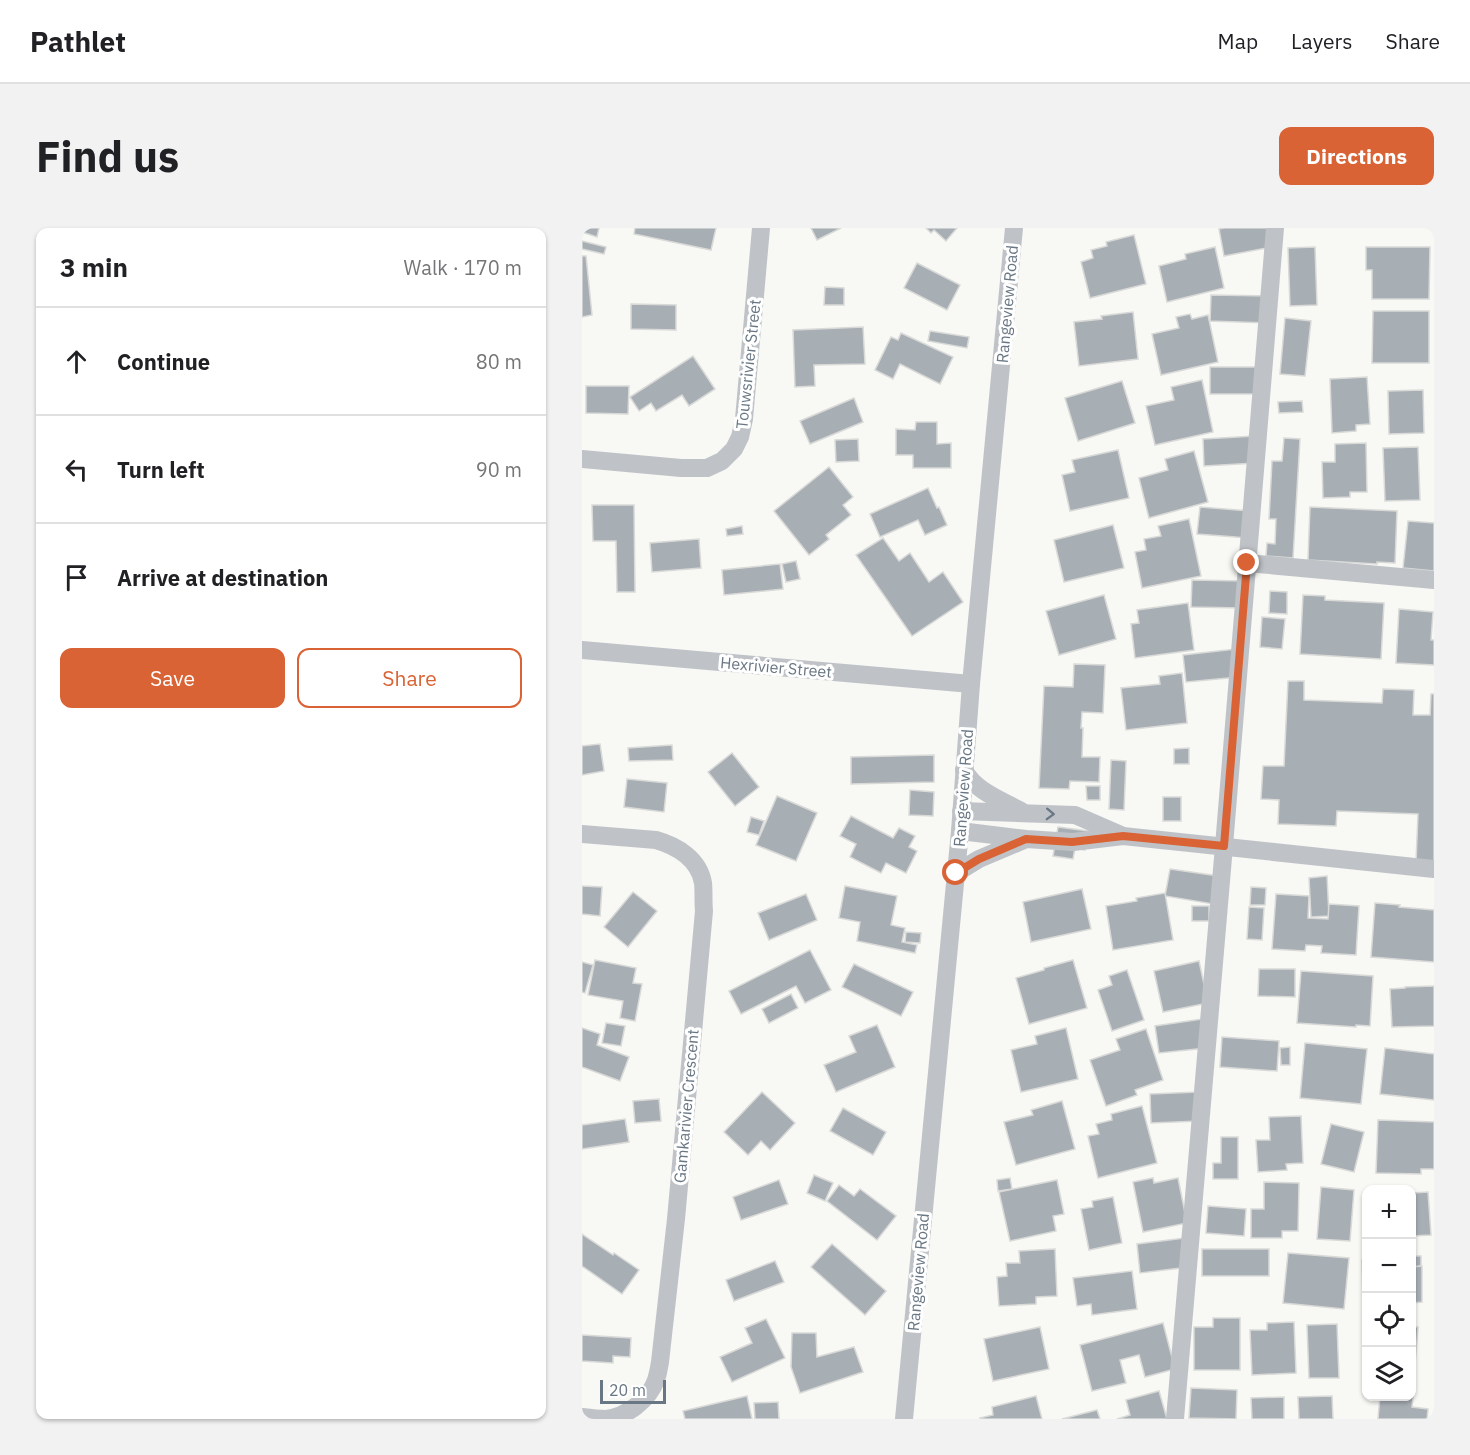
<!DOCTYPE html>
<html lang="en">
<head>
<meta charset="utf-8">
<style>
	body { margin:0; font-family:"IBM Plex Sans",sans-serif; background:#f2f2f2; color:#202124 }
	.controls { position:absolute; right:18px; bottom:18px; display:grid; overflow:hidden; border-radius:12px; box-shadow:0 2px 4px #0004 }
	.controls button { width:54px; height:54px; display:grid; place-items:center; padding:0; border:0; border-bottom:2px solid #e0e0e0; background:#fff; color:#202124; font:30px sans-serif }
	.scale { position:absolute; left:18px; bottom:15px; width:66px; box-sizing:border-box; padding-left:6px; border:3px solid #697784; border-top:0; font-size:16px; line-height:21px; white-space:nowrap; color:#697784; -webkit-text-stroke:4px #fff; paint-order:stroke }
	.stop { position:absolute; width:18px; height:18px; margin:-14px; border:4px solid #d96335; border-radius:50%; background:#fff }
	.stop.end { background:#d96335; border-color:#fff; box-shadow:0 2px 6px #0008 }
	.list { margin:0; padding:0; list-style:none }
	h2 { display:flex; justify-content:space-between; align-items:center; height:78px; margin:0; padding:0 24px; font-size:26px }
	h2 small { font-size:20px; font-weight:400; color:#757577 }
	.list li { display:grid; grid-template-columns:39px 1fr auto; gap:18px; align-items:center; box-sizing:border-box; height:108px; padding:0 24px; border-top:2px solid #e0e0e0 }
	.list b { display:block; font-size:22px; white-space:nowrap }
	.list em { font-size:20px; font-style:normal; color:#757577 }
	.actions { display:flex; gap:12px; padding:18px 24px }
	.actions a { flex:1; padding:14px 0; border:2px solid #d96335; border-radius:12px; text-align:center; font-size:21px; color:#d96335 }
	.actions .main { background:#d96335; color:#fff }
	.icon { flex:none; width:33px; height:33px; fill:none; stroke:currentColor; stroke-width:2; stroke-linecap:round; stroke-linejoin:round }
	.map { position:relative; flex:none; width:852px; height:1191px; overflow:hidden; border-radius:12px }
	header { display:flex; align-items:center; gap:36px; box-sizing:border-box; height:84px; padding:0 30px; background:#fff; border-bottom:2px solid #e0e0e0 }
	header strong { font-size:28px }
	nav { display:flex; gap:33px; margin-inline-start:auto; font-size:21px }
	.intro { display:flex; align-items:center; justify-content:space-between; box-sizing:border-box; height:144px; padding:0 36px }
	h1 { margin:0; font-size:42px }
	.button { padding:15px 27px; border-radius:12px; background:#d96335; color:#fff; font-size:21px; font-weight:700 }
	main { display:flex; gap:36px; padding:0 36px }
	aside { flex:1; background:#fff; border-radius:12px; box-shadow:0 2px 4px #0004 }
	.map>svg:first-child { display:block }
	.building { fill:#a7aeb4; stroke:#d9dad8; stroke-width:1.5 }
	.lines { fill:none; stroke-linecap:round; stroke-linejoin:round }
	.street { stroke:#bfc3c7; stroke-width:18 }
	.oneway { stroke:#697784 }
	.route { stroke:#d96335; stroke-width:8 }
	.labels { text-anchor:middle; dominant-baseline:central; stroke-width:6; stroke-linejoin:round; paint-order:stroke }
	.street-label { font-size:16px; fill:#697784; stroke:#fff }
</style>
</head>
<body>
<header>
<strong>Pathlet</strong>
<nav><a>Map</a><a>Layers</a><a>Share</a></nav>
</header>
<div class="intro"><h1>Find us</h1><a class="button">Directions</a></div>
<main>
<aside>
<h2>3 min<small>Walk · 170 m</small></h2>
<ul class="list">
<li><svg class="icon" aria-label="ahead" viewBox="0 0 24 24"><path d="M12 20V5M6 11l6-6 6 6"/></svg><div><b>Continue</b></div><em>80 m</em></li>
<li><svg class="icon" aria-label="left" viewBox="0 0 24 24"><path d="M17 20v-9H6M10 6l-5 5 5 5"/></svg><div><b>Turn left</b></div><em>90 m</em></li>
<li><svg class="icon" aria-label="arrive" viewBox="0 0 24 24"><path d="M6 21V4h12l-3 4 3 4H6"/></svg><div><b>Arrive at destination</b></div></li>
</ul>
<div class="actions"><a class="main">Save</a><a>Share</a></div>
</aside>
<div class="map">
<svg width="852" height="1191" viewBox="0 0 852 1191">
	<rect width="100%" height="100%" fill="#f8f8f5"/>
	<g class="building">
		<path d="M0,0H17L15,9L0,4Z"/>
		<path d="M53,0H134L129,22L52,6Z"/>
		<path d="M229,0H259L235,12Z"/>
		<path d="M344,0H375L364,13L352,2L349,5Z"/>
		<path d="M642,0H692L695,18L642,28L637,1Z"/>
		<path d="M552,7L564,56L508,70L499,34L511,30L509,22L525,18L524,14Z"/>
		<path d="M0,13L24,19L22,26L0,21Z"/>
		<path d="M633,19L642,60L585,74L577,38L604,31L603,26Z"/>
		<path d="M733,19L735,77L708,78L706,20Z"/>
		<path d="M784,19H848L847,71H790V42H784Z"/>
		<path d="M0,28H4L10,87L0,89Z"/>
		<path d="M335,35L378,57L365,82L322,60Z"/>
		<path d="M243,59L262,60V77H242Z"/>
		<path d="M629,67L687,68L686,95L628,93Z"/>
		<path d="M49,76L94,77V102L49,101Z"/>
		<path d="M791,83H847V135H790Z"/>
		<path d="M551,84L556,131L497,138L492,94L520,91L519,88Z"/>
		<path d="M608,86L610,91L626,87L636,134L579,147L570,106L597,100L594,89Z"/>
		<path d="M703,90L729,93L723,148L698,146Z"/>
		<path d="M281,99L283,136L232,137L233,158L213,159L211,102Z"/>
		<path d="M348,103L387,109L385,120L346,113Z"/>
		<path d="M319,105L371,129L358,156L318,136L311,151L293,142L309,109L316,112Z"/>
		<path d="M111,128L133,161L107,178L100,167L74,183L69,175L57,183L48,169Z"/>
		<rect x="628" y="139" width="52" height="27"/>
		<path d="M785,149L788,196L774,197V203L750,205L748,151Z"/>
		<path d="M620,152L631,204L573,217L564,178L592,172L589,159Z"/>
		<path d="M540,153L553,195L496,213L483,170Z"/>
		<path d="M4,158H47L46,186L4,185Z"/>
		<path d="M841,162L842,205L807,206L806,163Z"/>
		<path d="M272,170L281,194L228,216L218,193Z"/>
		<path d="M720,173L721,184L697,185L696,174Z"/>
		<path d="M334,194H355V216L369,215V240H331V227H314V201L333,202Z"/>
		<path d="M673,208L674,235L622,238L621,211Z"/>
		<path d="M702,210L718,211L711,330L684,328L685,315L693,316L694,291H687L690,233H700Z"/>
		<path d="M276,211L277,233L254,234L253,212Z"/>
		<path d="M784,215L785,264H768V269L741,270L740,234H753V216Z"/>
		<path d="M836,219L838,272L803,273L801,220Z"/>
		<path d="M536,222L547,270L488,283L480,247L493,244L490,232Z"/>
		<path d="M612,223L626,274L567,290L557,250L586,242L583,231Z"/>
		<path d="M247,239L271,269L261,277L269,287L244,307L247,311L227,327L192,283Z"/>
		<path d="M346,260L355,280L357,279L365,297L343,307L336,292L298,309L288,286Z"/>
		<path d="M10,277H52L53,364H35L34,313H11Z"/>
		<path d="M618,279L668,283L666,310L615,306Z"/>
		<path d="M728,279L815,283L813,335L795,334V336L726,332Z"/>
		<path d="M607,291L619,348L560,360L553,324L564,322L562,311L579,308L576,298Z"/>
		<path d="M826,293L852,295V343L821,340Z"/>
		<path d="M531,297L542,340L482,354L472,312Z"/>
		<path d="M160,298L161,306L145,308L144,301Z"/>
		<path d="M301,310L317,333L328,325L347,354L361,344L381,374L330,408L274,327Z"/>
		<path d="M117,311L119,340L70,344L68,315Z"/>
		<path d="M214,333L218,351L204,354L200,336Z"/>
		<path d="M198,336L201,361L142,367L140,342Z"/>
		<path d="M610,352L662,353L661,380L609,379Z"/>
		<path d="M688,363L705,364V386L687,385Z"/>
		<path d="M522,367L534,411L477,427L464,383Z"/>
		<path d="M721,367L743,368V372L802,375L799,431L718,426Z"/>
		<path d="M606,375L612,422L553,430L549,396L557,395L555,382Z"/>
		<path d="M817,381L851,384L849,412H852V437L814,435Z"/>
		<path d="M680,389L703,391L700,421L678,419Z"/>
		<path d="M654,421L657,449L604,454L601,427Z"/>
		<path d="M492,436L523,437L521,485L500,484L499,500H501L500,529H518L517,554L488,553L487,561L457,560L462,458L491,459Z"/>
		<path d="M600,445L605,495L544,502L539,460L578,456L577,448Z"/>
		<path d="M706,453H722V472L800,475L801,461L832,462L831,487H848L849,466H852V635L834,634L836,586L755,583L754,598L696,596L697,572L679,571L681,538H702Z"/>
		<path d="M18,516L22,543L0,547V518Z"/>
		<path d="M90,517L91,532L47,533L46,520Z"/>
		<path d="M607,520V536H592V521Z"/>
		<path d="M150,525L177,559L153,578L126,544Z"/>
		<path d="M352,527V554L269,556V529Z"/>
		<path d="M529,532L544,533L542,582L527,581Z"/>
		<path d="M45,551L85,555L82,584L42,579Z"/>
		<path d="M504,558H518V572H505Z"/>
		<path d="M328,562L352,564L351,588L327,587Z"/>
		<path d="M195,568L235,585L214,633L174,617Z"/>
		<rect x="581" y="569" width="18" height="24"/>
		<path d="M269,588L311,610L317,600L333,608L327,619L335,623L324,645L304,635L299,645L268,629L274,616L258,608Z"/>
		<path d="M169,589L182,593L177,607L165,604Z"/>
		<path d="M476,599L506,603L503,622L493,620L491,631L471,628Z"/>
		<path d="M588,641L636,648L631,676L583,668Z"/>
		<path d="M745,648L747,688L729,689L727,650Z"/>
		<path d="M0,658L20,659L18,688L0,686Z"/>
		<path d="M263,658L315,668L309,697L323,700L320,714L335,717L333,725L275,713L278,694L257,690Z"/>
		<path d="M669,659L684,660L683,677H668Z"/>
		<path d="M500,661L509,701L449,714L441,674Z"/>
		<path d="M51,664L75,683L46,719L22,699Z"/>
		<path d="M583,665L591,712L531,722L524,678L555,673L554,670Z"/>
		<path d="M224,666L235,692L187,712L176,685Z"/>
		<path d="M694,666L727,668L726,690L746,691L747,676L777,678L774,727L739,725L740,718L724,717L723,723L690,721Z"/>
		<path d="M793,675L818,677L817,679L852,682V734L789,729Z"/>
		<rect x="610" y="678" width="17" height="15"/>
		<path d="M667,679L682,680L680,712L665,711Z"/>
		<path d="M324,704L339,705L338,715L323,714Z"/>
		<path d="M228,722L249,762L223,775L214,758L159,786L147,763Z"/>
		<path d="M13,732L54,740L51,755L60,756L53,793L38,790L41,773L6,767Z"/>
		<path d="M491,732L505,780L447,796L434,750L462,742V740Z"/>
		<path d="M617,733L626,775L581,784L572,743Z"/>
		<path d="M0,734L11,737L3,765L0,764Z"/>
		<path d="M272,736L331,764L319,788L260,759Z"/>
		<path d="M677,741H713V769L676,768Z"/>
		<path d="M545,742L562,792L530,803L516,762L530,757L527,748Z"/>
		<path d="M719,743L791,748L788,798L774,797V799L715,795Z"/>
		<path d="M852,758V798L810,799L808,761L823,760V759Z"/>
		<path d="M209,766L216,780L187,795L180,781Z"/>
		<path d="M620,791L624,820L577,825L573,798Z"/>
		<path d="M24,795L43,798L39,818L20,815Z"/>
		<path d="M295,797L313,839L254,864L242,837L274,824L267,808Z"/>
		<path d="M0,800L18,806L15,817L47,829L38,853L0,839Z"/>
		<path d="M484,800L496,851L439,864L429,822L455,816L453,808Z"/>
		<path d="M564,801L581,852L553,862L555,867L524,878L508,832L538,822L534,811Z"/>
		<path d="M640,809L697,813L695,843L638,839Z"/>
		<path d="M723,815L785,821L779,876L718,870Z"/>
		<path d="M708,819V837H699L698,820Z"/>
		<path d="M803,820L852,826V872L798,866Z"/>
		<path d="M180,864L213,895L188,922L179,913L166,927L142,904Z"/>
		<path d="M617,864L618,893L569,895L568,866Z"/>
		<path d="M77,871L79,893L53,895L51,873Z"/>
		<path d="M480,873L493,921L434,937L422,894L451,887L449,882Z"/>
		<path d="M560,878L575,935L516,950L506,908L517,906L514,896L530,892L529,886Z"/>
		<path d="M261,880L304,904L291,927L248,903Z"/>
		<path d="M719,888L721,935L704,936L705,942L676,944L674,912H688L687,889Z"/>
		<path d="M43,891L47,914L0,921V897Z"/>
		<path d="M796,892L852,894V941H839V946L794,945Z"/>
		<path d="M749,896L782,904L772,944L739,936Z"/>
		<path d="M639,909H656V951H631V935H639Z"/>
		<path d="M232,947L251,955L243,973L225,965Z"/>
		<path d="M428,950L430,961L416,963L415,952Z"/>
		<path d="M571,950L572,955L596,950L605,995L561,1004L551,954Z"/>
		<path d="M197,952L206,976L159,992L151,969Z"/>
		<path d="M475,952L482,986L471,988L474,1003L428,1013L417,964Z"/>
		<path d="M682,954L717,955L716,1003H700V1010H669V981H682Z"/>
		<path d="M257,957L272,968L278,961L314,988L295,1012L245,973Z"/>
		<path d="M739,959L772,962L768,1013L735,1011Z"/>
		<path d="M846,964L849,1007L830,1008V965Z"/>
		<path d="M531,969L540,1015L507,1022L499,981L511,979L510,973Z"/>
		<path d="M626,978L664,981L662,1008L624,1005Z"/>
		<path d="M0,1006L31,1027L32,1025L57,1042L40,1066L0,1038Z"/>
		<path d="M603,1010L607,1039L558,1045L555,1016Z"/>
		<path d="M250,1016L304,1063L283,1087L229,1039Z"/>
		<path d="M473,1021L475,1068L454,1069V1076L417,1078L415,1049L425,1048L424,1035H438L437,1023Z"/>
		<rect x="620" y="1021" width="67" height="27"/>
		<path d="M706,1025L767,1030L762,1081L701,1075Z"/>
		<path d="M830,1028H839V1038L830,1039Z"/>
		<path d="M780,1032H784V1076H781Z"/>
		<path d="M193,1033L202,1054L152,1073L144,1052Z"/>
		<path d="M840,1038V1074L830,1075V1039Z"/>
		<path d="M550,1043L555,1081L510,1087L509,1076L495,1078L491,1050Z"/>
		<path d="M631,1090H658V1142H612V1099H631Z"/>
		<path d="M184,1091L203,1130L150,1154L138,1129L170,1115L163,1100Z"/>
		<path d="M712,1094L714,1145L670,1147L668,1102H685V1095Z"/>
		<path d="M581,1095L593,1141L563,1149L557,1127L538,1132L544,1155L510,1163L498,1117Z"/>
		<path d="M755,1096L757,1150H727L725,1097Z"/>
		<path d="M458,1099L467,1141L411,1153L402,1111Z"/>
		<path d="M830,1099H836L832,1149H830Z"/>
		<path d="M210,1105H234L235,1129L272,1119L281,1144L218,1165L209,1139Z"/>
		<path d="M0,1107L49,1110L48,1129L31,1128V1135L0,1133Z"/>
		<path d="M609,1160L655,1162L654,1191L607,1190Z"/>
		<path d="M830,1161H832L830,1179L846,1181L845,1191H796L798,1168H830Z"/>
		<path d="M577,1163L585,1191H535L548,1187L544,1172Z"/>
		<path d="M165,1168L170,1191H103L101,1183Z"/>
		<path d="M454,1168L460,1191H399L398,1190L411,1187L410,1179Z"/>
		<path d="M750,1168L751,1191H717L716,1169Z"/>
		<path d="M702,1169V1191H670L669,1170Z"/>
		<path d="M196,1174L197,1191H173L172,1175Z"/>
		<path d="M515,1182L518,1191H480Z"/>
	</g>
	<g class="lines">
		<g class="street">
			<path d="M0,231L99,240H125L140,233L152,221L158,209L162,191L179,0"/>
			<path d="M665,335L852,352"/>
			<path d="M0,422L389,456"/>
			<path d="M382,542C393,563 419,572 439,583"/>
			<path d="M379,583L493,587L539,607"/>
			<path d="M378,603L444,611L491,614L541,608L852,641"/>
			<path d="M0,606L74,612C95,618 117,631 121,655C122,664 121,674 122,683L94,991L78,1134C77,1140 76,1146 74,1152C67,1172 44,1189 24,1191C16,1191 8,1190 0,1189"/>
			<path d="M374,645L397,631L442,612"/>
			<path d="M322,1191L378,603L389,456L432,0"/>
			<path d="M593,1191L642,618L693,0"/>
		</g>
	</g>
	<defs><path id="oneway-chevron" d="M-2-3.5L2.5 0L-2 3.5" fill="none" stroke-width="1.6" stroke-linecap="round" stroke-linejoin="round" transform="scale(1.5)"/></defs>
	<use class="oneway" href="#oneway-chevron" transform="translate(468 586) rotate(2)"/>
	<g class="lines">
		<path class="route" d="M374,645L397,631L444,611L490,614L541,608L642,618L665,335"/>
	</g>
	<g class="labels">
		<g class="street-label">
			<text transform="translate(425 76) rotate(-85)">Rangeview Road</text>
			<text transform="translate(166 136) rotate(-84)">Touwsrivier Street</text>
			<text transform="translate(194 439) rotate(5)">Hexrivier Street</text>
			<text transform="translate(381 560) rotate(-86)">Rangeview Road</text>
			<text transform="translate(104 878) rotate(-85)">Gamkarivier Crescent</text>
			<text transform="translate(336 1044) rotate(-85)">Rangeview Road</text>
		</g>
	</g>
</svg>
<div class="controls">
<button>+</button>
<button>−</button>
<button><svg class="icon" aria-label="locate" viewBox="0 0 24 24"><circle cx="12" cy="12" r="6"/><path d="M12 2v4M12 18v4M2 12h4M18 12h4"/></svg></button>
<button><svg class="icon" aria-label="layers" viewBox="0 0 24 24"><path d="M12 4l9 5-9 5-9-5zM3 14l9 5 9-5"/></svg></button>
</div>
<div class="scale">20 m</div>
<div class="stop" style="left:374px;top:645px"></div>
<div class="stop end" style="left:665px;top:335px"></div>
</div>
</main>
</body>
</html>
